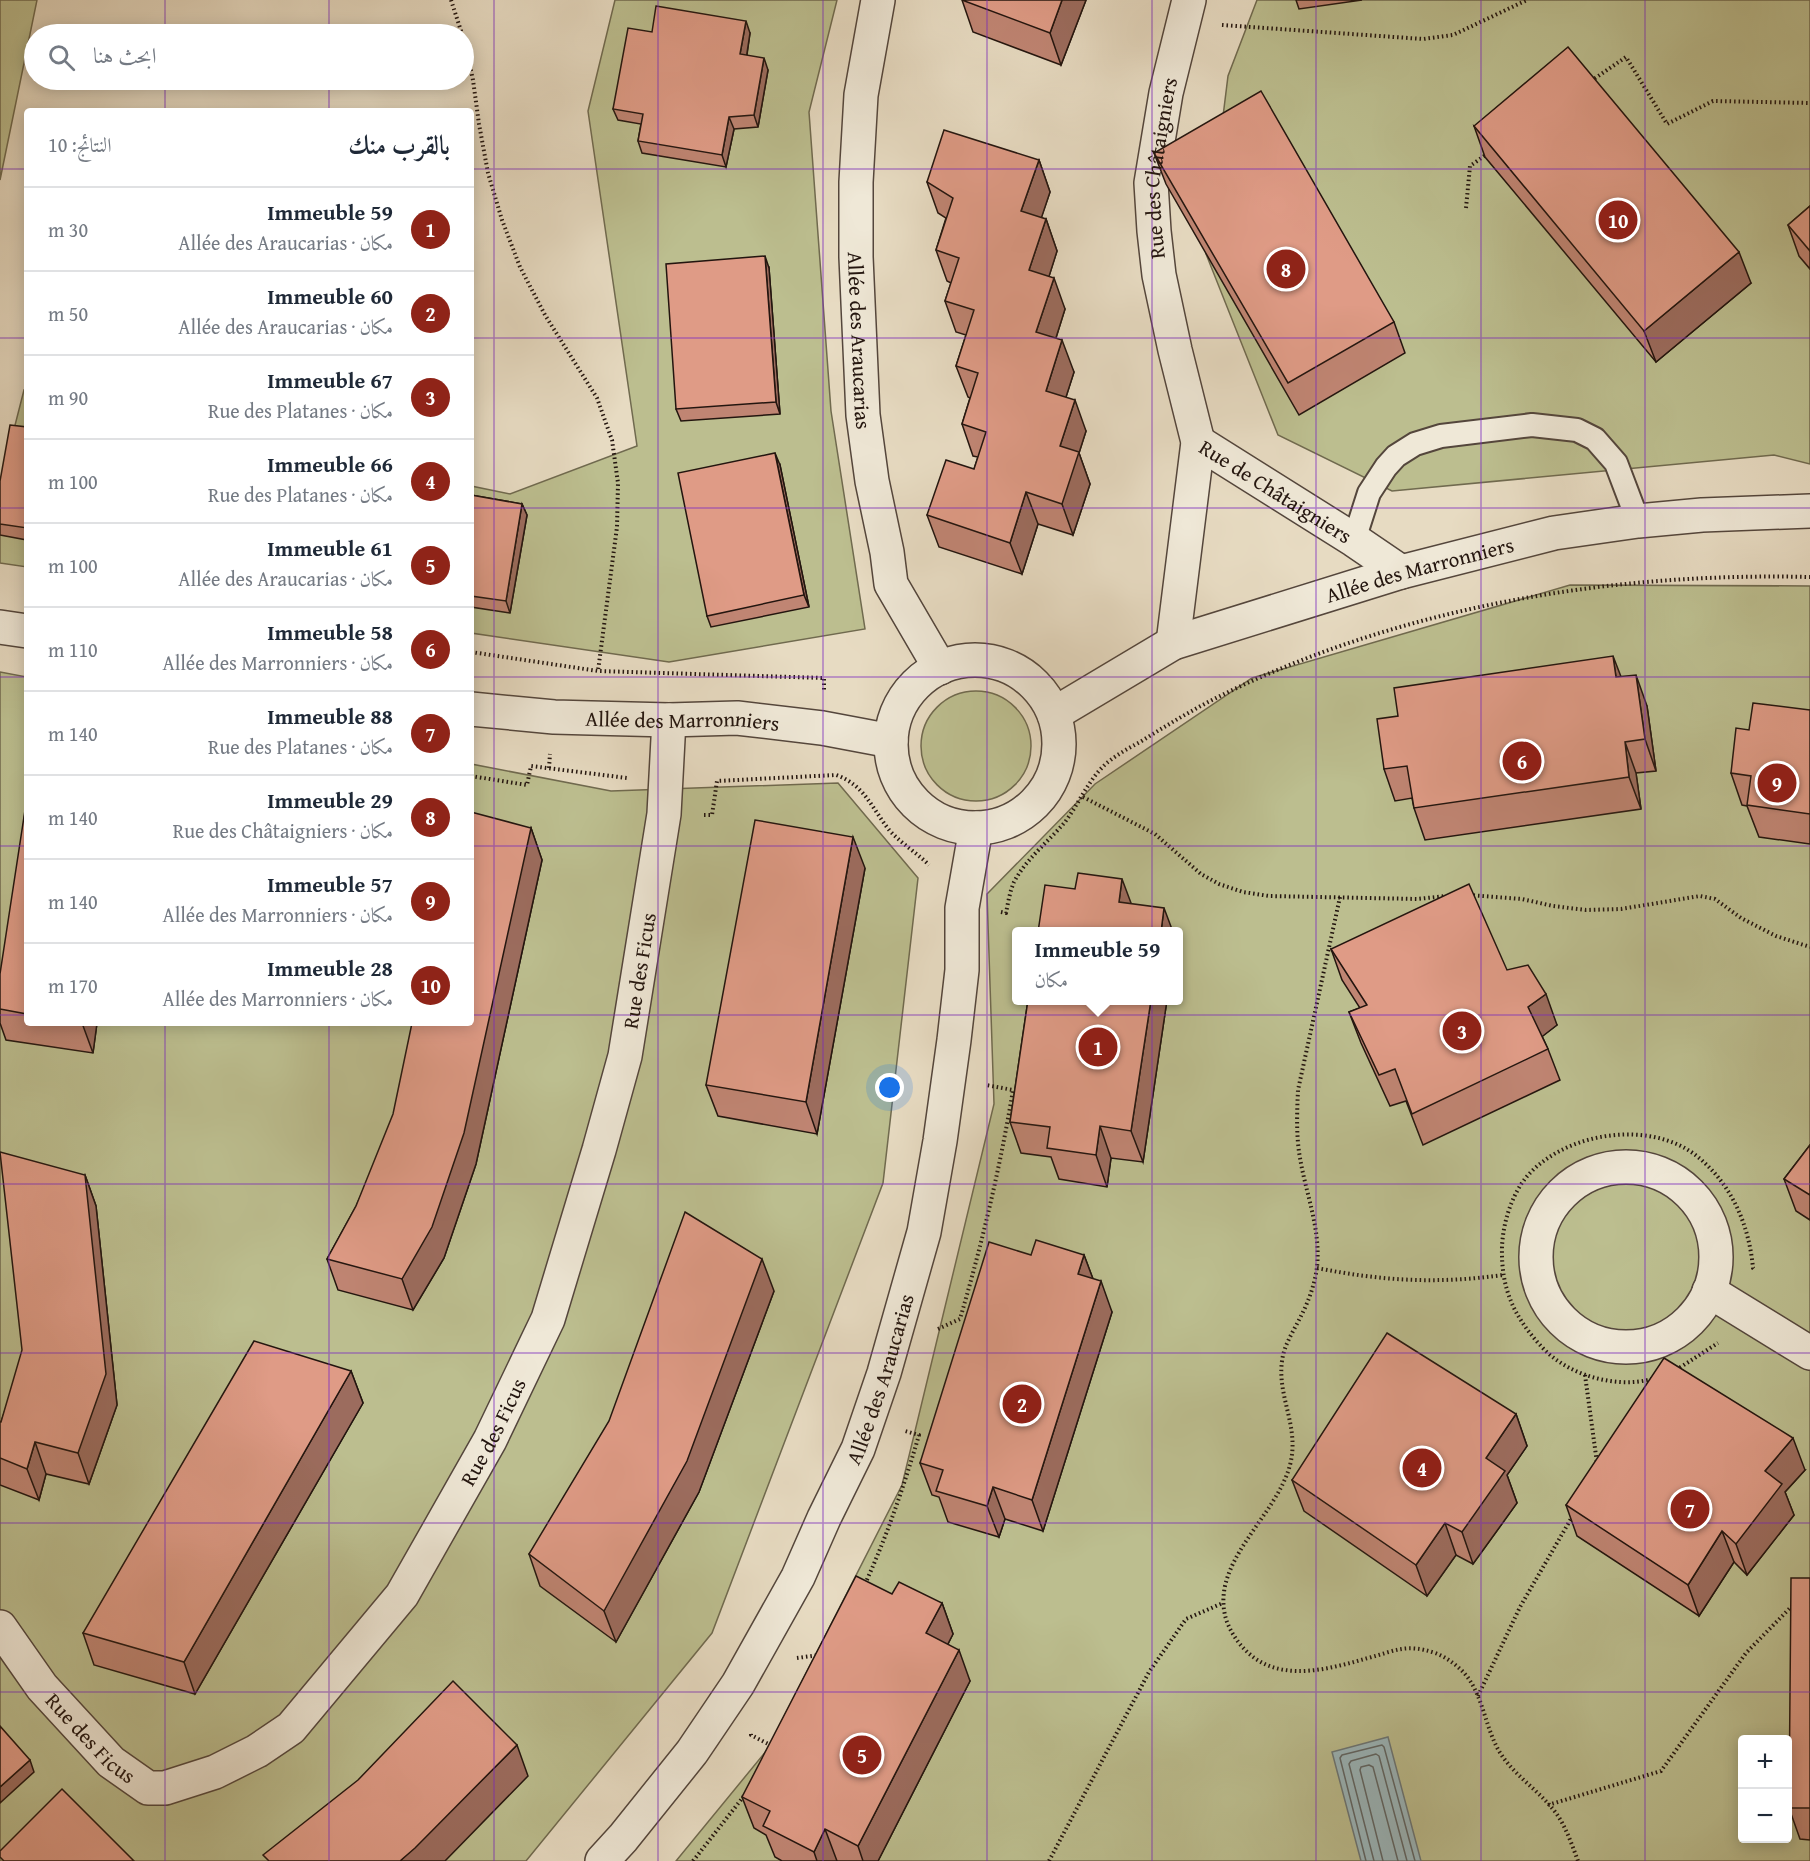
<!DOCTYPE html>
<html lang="ar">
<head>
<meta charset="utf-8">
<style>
	body { margin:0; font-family:"Gentium Book Plus",Amiri,serif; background:#f6f6f7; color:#1f2937; direction:rtl }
	.controls { position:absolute; right:18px; bottom:18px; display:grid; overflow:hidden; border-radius:6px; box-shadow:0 3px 15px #0003 }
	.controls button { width:54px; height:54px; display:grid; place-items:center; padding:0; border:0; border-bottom:2px solid #e0e1e3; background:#fff; color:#1f2937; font:30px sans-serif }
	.you { position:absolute; left:890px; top:1088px; width:21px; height:21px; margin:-15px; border:4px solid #fff; border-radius:50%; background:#1a73e8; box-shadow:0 0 0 9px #1a73e833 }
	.badge { display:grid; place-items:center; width:39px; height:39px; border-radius:50%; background:#8f2418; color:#fff; font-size:20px; font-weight:700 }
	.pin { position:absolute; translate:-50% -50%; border:3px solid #fff; box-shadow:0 2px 6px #0006 }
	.popup { position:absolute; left:1012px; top:927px; width:171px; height:78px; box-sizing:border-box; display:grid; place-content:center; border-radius:6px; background:#fff; filter:drop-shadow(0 2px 4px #0005); font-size:20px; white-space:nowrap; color:#747a83 }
	.popup b { font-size:22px; color:#1f2937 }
	.popup::after { content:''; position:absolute; left:50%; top:100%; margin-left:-12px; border:12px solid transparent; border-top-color:#fff }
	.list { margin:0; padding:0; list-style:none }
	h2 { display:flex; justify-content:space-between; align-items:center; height:78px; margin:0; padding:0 24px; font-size:26px }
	h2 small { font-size:20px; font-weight:400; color:#747a83 }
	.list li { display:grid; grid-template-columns:39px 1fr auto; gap:18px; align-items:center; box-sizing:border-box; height:84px; padding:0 24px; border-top:2px solid #e0e1e3 }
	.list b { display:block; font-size:22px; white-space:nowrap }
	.list p { margin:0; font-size:20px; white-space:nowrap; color:#747a83 }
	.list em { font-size:20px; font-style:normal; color:#747a83 }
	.icon { flex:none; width:33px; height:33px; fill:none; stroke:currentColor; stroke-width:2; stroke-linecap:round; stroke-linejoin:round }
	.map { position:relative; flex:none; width:1810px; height:1861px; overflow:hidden; direction:ltr }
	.search { position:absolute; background:#fff; box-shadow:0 3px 15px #0003; left:24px; top:24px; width:450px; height:66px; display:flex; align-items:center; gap:15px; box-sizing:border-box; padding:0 21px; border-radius:33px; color:#747a83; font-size:22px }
	.panel { position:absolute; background:#fff; box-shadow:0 3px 15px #0003; left:24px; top:108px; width:450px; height:918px; border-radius:6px; direction:rtl }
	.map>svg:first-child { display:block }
	.green { fill:#bcbe8f; stroke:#706a4f; stroke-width:1.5; fill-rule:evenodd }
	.water { fill:#9bb8be; stroke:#6b7778; stroke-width:1.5 }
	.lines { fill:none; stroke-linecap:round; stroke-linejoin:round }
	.shore { stroke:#5f6666; stroke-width:1.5 }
	.service-casing { stroke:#54463c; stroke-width:26 }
	.minor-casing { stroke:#54463c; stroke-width:36 }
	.path { stroke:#23150f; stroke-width:4; stroke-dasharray:1.5 3; stroke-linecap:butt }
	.service { stroke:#efe8d7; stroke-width:22 }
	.minor { stroke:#efe8d7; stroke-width:33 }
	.wall { fill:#c08573; stroke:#23150f; stroke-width:1.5 }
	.shaded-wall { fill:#9c6c5e; stroke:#23150f; stroke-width:1.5 }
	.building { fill:#df9b86; stroke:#23150f; stroke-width:1.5 }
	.grid { fill:none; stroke:#7b2cbf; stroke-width:1.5; stroke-opacity:0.55 }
	.labels { text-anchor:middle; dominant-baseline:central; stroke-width:4.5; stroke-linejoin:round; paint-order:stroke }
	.street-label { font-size:21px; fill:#23150f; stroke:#efe8d7 }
</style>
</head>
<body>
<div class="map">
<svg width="1810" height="1861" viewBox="0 0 1810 1861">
	<rect width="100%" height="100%" fill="#e7dbc2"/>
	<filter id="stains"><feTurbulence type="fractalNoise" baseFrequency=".00333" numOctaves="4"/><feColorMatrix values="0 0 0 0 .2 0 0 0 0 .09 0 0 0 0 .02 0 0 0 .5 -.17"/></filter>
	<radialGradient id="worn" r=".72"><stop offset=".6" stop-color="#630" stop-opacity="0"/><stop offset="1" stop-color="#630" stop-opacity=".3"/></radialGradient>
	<g class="green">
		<path d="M0,0H37L0,180Z"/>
		<path d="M615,0H837L809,112L831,411L865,629L669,662L471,633V486L510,494L637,446L588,111Z"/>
		<path d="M1257,0H1810V464L1774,455L1392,491L1278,435L1206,254L1228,76Z"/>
		<path d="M24,390L27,391V567L0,563V484Z"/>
		<path d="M1570,585L1810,586V1861H676L767,1750L902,1485L994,1104L987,894L1095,784L1252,678ZM1017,932H1179V1000H1017ZM1742,1740H1788V1838H1742Z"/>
		<path d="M0,672L27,677V1023H471V764L611,791L838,783L918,878L883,1183L712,1633L526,1861H0Z"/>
		<circle cx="976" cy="746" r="55"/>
	</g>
	<path class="water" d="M1388,1737L1421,1861H1361L1332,1752Z"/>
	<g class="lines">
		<g class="shore">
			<path d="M1366,1861L1340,1758L1342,1755L1382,1745L1384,1747L1415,1861"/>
			<path d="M1374,1861L1349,1764L1351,1761L1376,1754L1379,1756L1407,1861"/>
			<path d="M1383,1861L1360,1770L1361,1767L1369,1765L1373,1767L1398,1861"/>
		</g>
		<g class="service-casing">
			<path id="service" d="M1354,540L1369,493L1386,467L1396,456L1415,444L1441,436L1532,425L1577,430L1595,439L1616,463L1638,521"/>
		</g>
		<g class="minor-casing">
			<g id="minor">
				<path id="s1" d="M878,0L861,95L856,182V257L863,415L872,481L887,552L891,584L940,668"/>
				<path id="s2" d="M1198,442L1354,540L1401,572"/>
				<path d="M0,627L27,631"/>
				<path id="s3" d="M1173,643L1198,442L1175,350L1159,275L1154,231L1151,183L1166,93L1189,0"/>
				<circle cx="975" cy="744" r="84"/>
				<path id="s4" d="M471,709L554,717L591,718L669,720L737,718L822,728L891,741"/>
				<path id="s5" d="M1054,714L1173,643L1401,572L1554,533L1638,521L1702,515L1810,511"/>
				<circle cx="1626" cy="1257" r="90"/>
				<path d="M1709,1291L1810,1353"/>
				<path id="s6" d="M0,1627L42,1687L111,1762L148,1788H165L215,1772L257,1751L291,1728L402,1595L490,1440L548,1319L599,1150L625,1056L664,814L669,720"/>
				<path id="s7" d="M602,1861L623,1838L692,1752L738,1684L798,1577L824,1518L858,1449L884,1373L924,1232L940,1141L954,1040L962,970V908L976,828"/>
			</g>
		</g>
		<g class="path">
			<path d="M451,0L462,34"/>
			<path d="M1222,25L1423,39L1453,35L1527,0"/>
			<path d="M464,39L473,80L479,124L488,173L502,220L520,267L545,315L597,398L612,440L618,483L617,527L598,671"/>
			<path d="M1591,81L1626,57L1667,124L1713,101L1810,103"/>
			<path d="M1466,208L1470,166L1487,154"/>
			<path d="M471,652L598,671L824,678V690"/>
			<path d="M549,768L550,754"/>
			<path d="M471,776L527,785L531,766L627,778"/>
			<path d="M1083,797L1155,834L1201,874L1219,884L1243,892L1269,896L1417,899L1446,896"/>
			<path d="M704,815H712L717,781L836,775C865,785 872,809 890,831C902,844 917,853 929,865"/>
			<path d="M1469,895L1522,899L1553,906L1586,910L1621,909L1700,896L1715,899L1741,918L1776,936L1810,947"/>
			<path d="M1340,897L1298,1090C1297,1112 1296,1136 1300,1158C1306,1194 1321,1230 1317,1267C1315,1284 1308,1303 1300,1318C1293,1332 1284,1345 1282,1361C1277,1397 1300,1427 1290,1465C1276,1518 1207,1564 1227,1622C1233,1637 1243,1650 1256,1659C1288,1681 1333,1668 1368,1658C1395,1651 1406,1643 1435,1653C1446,1657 1457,1665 1465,1674C1483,1695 1485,1727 1499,1751C1514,1776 1539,1790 1556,1813C1566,1827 1572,1845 1578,1861"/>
			<path d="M1001,912L1006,913C1008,903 1010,891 1014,882C1026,859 1049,841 1065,822C1080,802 1089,778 1108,762C1118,754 1129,748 1140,742C1164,727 1187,713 1212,700C1395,608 1606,572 1810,577"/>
			<path d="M1317,1268C1382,1281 1437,1284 1503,1275"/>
			<path d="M938,1329L960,1319C982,1244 1000,1168 1013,1090L986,1085"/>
			<path d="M1676,1370L1718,1343"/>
			<path d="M1585,1375L1597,1463"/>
			<path d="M1652,1379C1615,1389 1566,1375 1540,1345C1513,1315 1501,1288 1502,1247C1503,1221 1513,1190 1531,1172C1571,1131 1653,1120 1698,1157C1732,1185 1749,1225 1753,1268L1755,1270"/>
			<path d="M865,1584C887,1536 904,1486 919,1435L905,1431"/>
			<path d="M797,1658L819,1655"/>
			<path d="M1478,1696L1520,1607L1572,1517"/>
			<path d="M751,1734V1735L772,1746"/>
			<path d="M1548,1805L1661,1771L1746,1653L1792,1606"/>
			<path d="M693,1861L744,1796"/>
			<path d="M1049,1861L1149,1672L1186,1619L1223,1603"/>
		</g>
		<use href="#service" class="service"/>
		<use href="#minor" class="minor"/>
	</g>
	<g class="wall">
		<path d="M962,0H1086L1061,65L973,32Z"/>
		<path d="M1296,0H1362L1299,9Z"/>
		<path d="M652,32L750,33L747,55L768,70L758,127L734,129L726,167L642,153L638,141L641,124L618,120L613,109Z"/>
		<path d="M1474,126L1751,283L1656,362L1485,157Z"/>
		<path d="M1154,153L1394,322L1405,353L1299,415L1166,184Z"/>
		<path d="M1039,160L1050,192L1041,218L1046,219L1057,251L1049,276L1065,309L1056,338L1074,372L1066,397L1086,431L1079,453L1090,484L1073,535L1038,524L1022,574L939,547L927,515L974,469L978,457L973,456L962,424L970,398L968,397L956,366L966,335L956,332L945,301L951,283L947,281L936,250L946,218L938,213L927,182Z"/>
		<path d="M1810,206V269L1799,256L1788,225Z"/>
		<path d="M769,268L780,414L681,421L676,409Z"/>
		<path d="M27,427V540L0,535V481Z"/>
		<path d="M780,465L809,607L711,627L707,616Z"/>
		<path d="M471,495L522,504L527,515L510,613L471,607Z"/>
		<path d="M1621,677L1647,706L1656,771L1636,773L1641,809L1425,840L1414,808L1412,798L1395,801L1384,769L1398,716Z"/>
		<path d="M1810,710V844L1759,837L1747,806L1742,805L1731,773Z"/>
		<path d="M27,797V1023H97L93,1053L6,1040L0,1023V1010Z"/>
		<path d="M531,828L542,860L476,1164L444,1258L413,1310L338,1290L327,1259L356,1206Z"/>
		<path d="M865,868L817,1134L718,1116L706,1085Z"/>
		<path d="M1331,949L1507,970L1557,1025L1542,1036L1548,1049L1560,1080L1423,1145L1406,1101L1390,1106L1361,1043L1349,1012L1360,1008L1342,980Z"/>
		<path d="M1028,1000H1167L1143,1162L1111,1158L1107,1187L1059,1179L1051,1157L1021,1153L1010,1122Z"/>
		<path d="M1810,1145V1220L1796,1211L1784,1179Z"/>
		<path d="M85,1175L96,1206L117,1405L89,1484L46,1474L39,1500L0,1485V1422H1Z"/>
		<path d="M1031,1255H1084L1093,1279L1112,1312L1043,1531L1005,1519L999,1537L948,1522L939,1497L932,1495L920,1463Z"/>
		<path d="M774,1291L699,1492L616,1642L540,1586L529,1554Z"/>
		<path d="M351,1371L363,1403L195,1694L94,1665L83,1633Z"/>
		<path d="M1516,1414L1527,1446L1507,1475L1517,1503L1473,1564L1456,1555L1427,1596L1304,1511L1292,1480Z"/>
		<path d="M1805,1470L1785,1492L1794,1515L1747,1575L1734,1562L1699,1616L1577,1536L1566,1505Z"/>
		<path d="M1810,1578V1840L1800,1839L1789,1808Z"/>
		<path d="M892,1594L942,1603L953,1634L948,1644L970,1681L878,1861H782L775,1857L766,1835L754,1828L742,1797Z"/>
	</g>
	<g class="shaded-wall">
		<path d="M1062,0H1086L1061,65L1050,33Z"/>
		<path d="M746,21L750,33L745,66L740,54Z"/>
		<path d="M764,58L768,70L758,127L754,115Z"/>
		<path d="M729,117L734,129L726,167L722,155Z"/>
		<path d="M1039,160L1050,192L1033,243L1021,211Z"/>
		<path d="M1046,219L1057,251L1041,302L1029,270Z"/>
		<path d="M1739,252L1751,283L1656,362L1644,331Z"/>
		<path d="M765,256L769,268L780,414L776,402Z"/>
		<path d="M1054,278L1065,309L1048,363L1036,332Z"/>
		<path d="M1062,340L1074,372L1058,422L1046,391Z"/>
		<path d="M1075,400L1086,431L1079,453L1090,484L1073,535L1062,504L1060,446Z"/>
		<path d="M775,453L780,465L809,607L804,595Z"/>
		<path d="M1026,492L1038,524L1022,574L1010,543Z"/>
		<path d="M522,504L527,515L510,613L506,601Z"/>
		<path d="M1613,656L1625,687L1616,677Z"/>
		<path d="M1636,675L1647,706L1656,771L1645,739Z"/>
		<path d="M1625,742L1636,773L1641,809L1629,777Z"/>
		<path d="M531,828L542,860L476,1164L444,1258L413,1310L402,1279Z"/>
		<path d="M853,837L865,868L817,1134L806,1102Z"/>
		<path d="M1122,879L1134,911L1119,902Z"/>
		<path d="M1164,908L1173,932H1161Z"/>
		<path d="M1546,994L1557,1025L1539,1039L1528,1007Z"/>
		<path d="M1151,1000H1167L1143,1162L1131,1131Z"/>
		<path d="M82,1023H97L93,1053Z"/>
		<path d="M1100,1126L1111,1158L1107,1187L1096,1155Z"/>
		<path d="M85,1175L96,1206L117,1405L89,1484L78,1453Z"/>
		<path d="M1084,1255L1096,1287L1078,1274Z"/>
		<path d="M762,1259L774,1291L699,1492L616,1642L604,1611Z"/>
		<path d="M1101,1281L1112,1312L1043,1531L1032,1500Z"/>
		<path d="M351,1371L363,1403L195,1694L184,1662Z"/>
		<path d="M1516,1414L1527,1446L1507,1475L1517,1503L1473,1564L1462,1532L1486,1458Z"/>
		<path d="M1793,1438L1805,1470L1785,1492L1794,1515L1747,1575L1736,1544L1765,1471Z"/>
		<path d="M35,1442L46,1474L39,1500L27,1469Z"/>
		<path d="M993,1487L1005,1519L999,1537L987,1506Z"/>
		<path d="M1445,1523L1456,1555L1427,1596L1416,1565Z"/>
		<path d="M1722,1531L1734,1562L1699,1616L1688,1585Z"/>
		<path d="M942,1603L953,1634L937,1665L926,1633Z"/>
		<path d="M959,1650L970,1681L878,1861H863L858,1846Z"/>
		<path d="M517,1745L528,1776L445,1861H400Z"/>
		<path d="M30,1760L34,1772L0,1803V1787Z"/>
		<path d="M825,1829L837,1861H817L814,1852Z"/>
	</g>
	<g class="building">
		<path d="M962,0H1062L1050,33Z"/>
		<path d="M656,6L746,21L740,54L764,58L754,115L729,117L722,155L638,141L643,114L613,109L628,28L652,32Z"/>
		<path d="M1568,47L1739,252L1644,331L1474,126Z"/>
		<path d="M1261,91L1394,322L1288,383L1154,153Z"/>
		<path d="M944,130L1039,160L1021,211L1046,219L1029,270L1054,278L1036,332L1062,340L1046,391L1075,400L1060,446L1079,452L1062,504L1026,492L1010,543L927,515L946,460L974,469L986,432L962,424L978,373L956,366L974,310L945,301L959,258L936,250L953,198L927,182Z"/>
		<path d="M1810,206V251L1788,225Z"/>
		<path d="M765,256L776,402L676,409L666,264Z"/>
		<path d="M10,425L27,427V528L0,524V481Z"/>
		<path d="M775,453L804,595L707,616L678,473Z"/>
		<path d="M471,495L522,504L506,601L471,596Z"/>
		<path d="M1613,656L1616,677L1636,675L1645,739L1625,742L1629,777L1414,808L1407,766L1384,769L1377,719L1398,716L1394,688Z"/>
		<path d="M1753,703L1810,710V814L1747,805L1751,776L1731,773L1736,728L1749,730Z"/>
		<path d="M27,797V1014L0,1009V974Z"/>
		<path d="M471,812L531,828L464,1133L432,1227L402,1279L327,1259L356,1206L393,1114L412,1023H471Z"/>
		<path d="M755,820L853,837L806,1102L706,1085Z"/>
		<path d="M1078,873L1122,879L1119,902L1164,908L1161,932H1038L1045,885L1075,889Z"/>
		<path d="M1469,884L1507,970L1528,965L1546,994L1528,1007L1548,1049L1412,1114L1395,1069L1379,1075L1349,1012L1367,1005L1331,949Z"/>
		<path d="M1028,1000H1151L1131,1131L1100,1126L1096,1155L1047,1148L1050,1127L1010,1122Z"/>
		<path d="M1810,1145V1195L1784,1179Z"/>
		<path d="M0,1152L85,1175L106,1374L78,1453L35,1442L27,1469L0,1458V1422H1L22,1350Z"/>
		<path d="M685,1212L762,1259L687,1461L604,1611L529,1554L609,1421Z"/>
		<path d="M1036,1240L1084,1255L1078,1274L1101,1281L1032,1500L993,1487L987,1506L936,1491L943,1470L920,1463L989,1242L1031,1255Z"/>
		<path d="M1387,1333L1516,1414L1486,1458L1505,1471L1462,1532L1445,1523L1416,1565L1292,1480Z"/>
		<path d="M254,1341L351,1371L184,1662L83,1633Z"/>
		<path d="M1664,1358L1793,1438L1765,1471L1782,1484L1736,1544L1722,1531L1688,1585L1566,1505Z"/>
		<path d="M856,1576L892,1594L899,1582L942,1603L926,1633L959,1650L858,1846L825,1829L814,1852L763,1826L770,1811L742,1797Z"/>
		<path d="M1791,1578H1810V1808H1789Z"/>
		<path d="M453,1681L517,1745L415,1848L400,1861H269L263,1855L358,1780Z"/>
		<path d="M0,1726L30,1760L0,1787Z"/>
		<path d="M62,1789L134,1861H4L0,1857V1851Z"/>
	</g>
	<path class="grid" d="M165,0V34M329,0V34M494,0V1861M658,0V1861M823,0V1861M987,0V1861M1152,0V1861M1316,0V1861M1481,0V1861M1645,0V1861M165,80V111M329,80V111M0,169H27M471,169H1810M0,338H27M471,338H1810M0,508H27M471,508H1810M0,677H27M471,677H1810M0,846H27M471,846H1810M0,1015H27M471,1015H1810M165,1023V1861M329,1023V1861M0,1184H1810M0,1353H1810M0,1523H1810M0,1692H1810"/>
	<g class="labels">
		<g class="street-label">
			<text stroke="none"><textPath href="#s3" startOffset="482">Rue des Châtaigniers</textPath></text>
			<text stroke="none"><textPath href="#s1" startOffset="342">Allée des Araucarias</textPath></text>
			<text stroke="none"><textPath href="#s2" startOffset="92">Rue de Châtaigniers</textPath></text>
			<text stroke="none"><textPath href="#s5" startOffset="396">Allée des Marronniers</textPath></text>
			<text stroke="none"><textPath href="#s4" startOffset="212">Allée des Marronniers</textPath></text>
			<text stroke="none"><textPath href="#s6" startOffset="1224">Rue des Ficus</textPath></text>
			<text stroke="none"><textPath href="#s7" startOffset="561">Allée des Araucarias</textPath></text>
			<text stroke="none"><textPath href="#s6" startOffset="738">Rue des Ficus</textPath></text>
			<text stroke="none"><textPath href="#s6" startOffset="144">Rue des Ficus</textPath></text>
		</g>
	</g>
	<rect width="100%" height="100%" filter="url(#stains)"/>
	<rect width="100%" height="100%" fill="url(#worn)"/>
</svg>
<div class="controls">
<button>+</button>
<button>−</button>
</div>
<div class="you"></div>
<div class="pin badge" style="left:1098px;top:1047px">1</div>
<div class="popup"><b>Immeuble 59</b>مكان</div>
<div class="pin badge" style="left:1022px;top:1404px">2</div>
<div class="pin badge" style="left:1462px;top:1031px">3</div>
<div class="pin badge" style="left:1422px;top:1468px">4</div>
<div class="pin badge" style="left:862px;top:1755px">5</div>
<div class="pin badge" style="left:1522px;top:761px">6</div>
<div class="pin badge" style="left:1690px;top:1509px">7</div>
<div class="pin badge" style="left:1286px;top:269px">8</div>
<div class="pin badge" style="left:1777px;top:783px">9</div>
<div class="pin badge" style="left:1618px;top:220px">10</div>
<div class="search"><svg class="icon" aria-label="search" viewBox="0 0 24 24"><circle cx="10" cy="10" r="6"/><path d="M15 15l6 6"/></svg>ابحث هنا</div>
<section class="panel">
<h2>بالقرب منك<small>النتائج: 10</small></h2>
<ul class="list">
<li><span class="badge">1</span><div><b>Immeuble 59</b><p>مكان · Allée des Araucarias</p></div><em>30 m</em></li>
<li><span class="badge">2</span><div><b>Immeuble 60</b><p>مكان · Allée des Araucarias</p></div><em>50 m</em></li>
<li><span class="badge">3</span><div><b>Immeuble 67</b><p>مكان · Rue des Platanes</p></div><em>90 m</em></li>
<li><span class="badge">4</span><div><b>Immeuble 66</b><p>مكان · Rue des Platanes</p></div><em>100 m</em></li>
<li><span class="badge">5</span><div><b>Immeuble 61</b><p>مكان · Allée des Araucarias</p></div><em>100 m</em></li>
<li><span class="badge">6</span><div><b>Immeuble 58</b><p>مكان · Allée des Marronniers</p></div><em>110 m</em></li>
<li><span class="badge">7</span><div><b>Immeuble 88</b><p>مكان · Rue des Platanes</p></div><em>140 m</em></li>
<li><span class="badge">8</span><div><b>Immeuble 29</b><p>مكان · Rue des Châtaigniers</p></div><em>140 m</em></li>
<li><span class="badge">9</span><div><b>Immeuble 57</b><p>مكان · Allée des Marronniers</p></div><em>140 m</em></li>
<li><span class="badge">10</span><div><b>Immeuble 28</b><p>مكان · Allée des Marronniers</p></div><em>170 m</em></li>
</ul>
</section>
</div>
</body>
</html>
